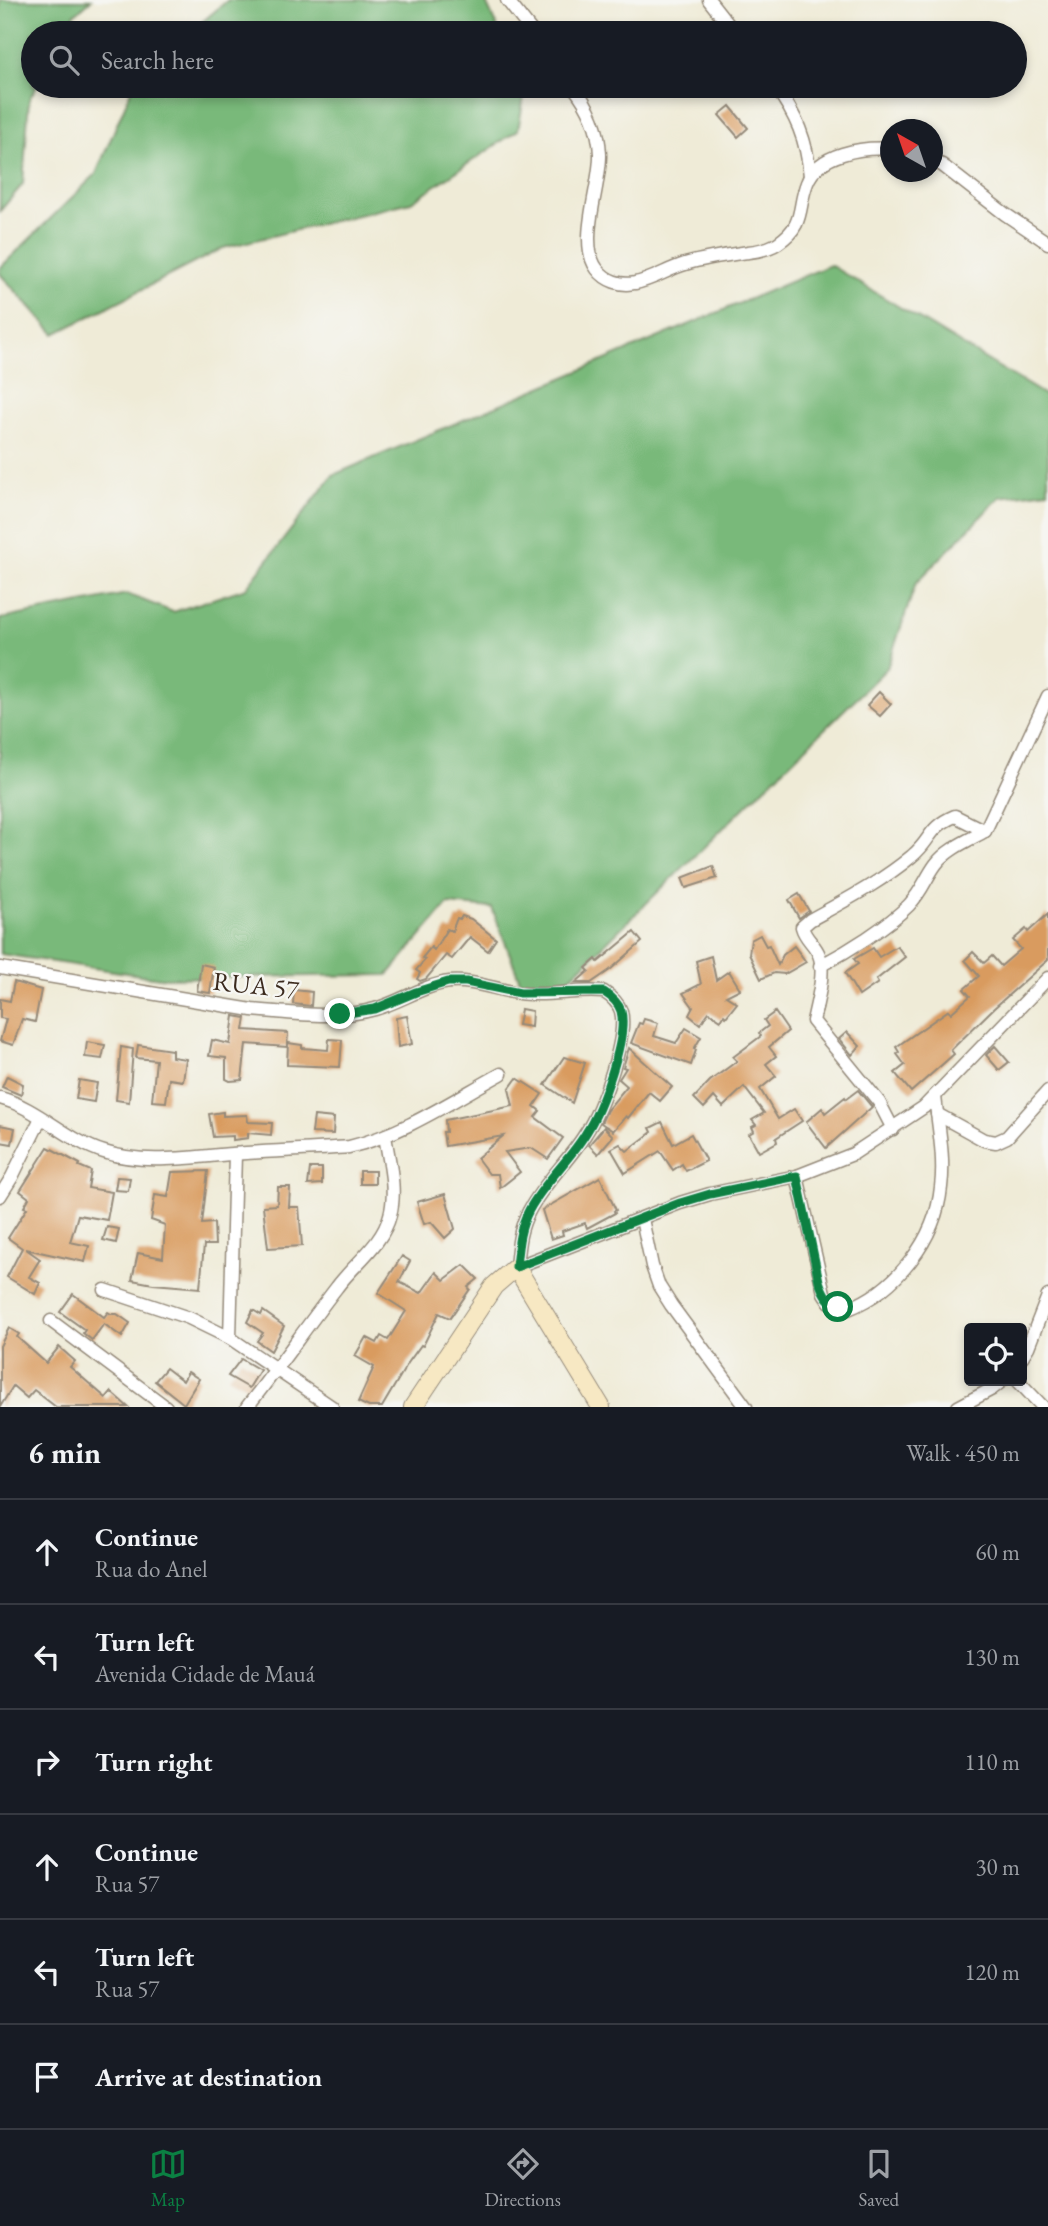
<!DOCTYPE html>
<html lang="en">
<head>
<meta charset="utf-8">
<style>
	body { margin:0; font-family:"EB Garamond",serif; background:#20242c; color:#f1f3f6 }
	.controls { position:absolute; right:21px; bottom:21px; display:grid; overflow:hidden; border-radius:7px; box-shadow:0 4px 10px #0003 }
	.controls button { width:63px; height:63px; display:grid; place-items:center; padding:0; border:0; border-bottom:2px solid #363941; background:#171b24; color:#f1f3f6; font:35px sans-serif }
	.compass { position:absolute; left:880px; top:119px; width:63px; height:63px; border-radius:50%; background:#171b24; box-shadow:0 4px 10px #0003; rotate:320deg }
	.stop { position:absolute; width:21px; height:21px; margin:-16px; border:5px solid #0b8043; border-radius:50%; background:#fff }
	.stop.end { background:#0b8043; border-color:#fff; box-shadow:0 2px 7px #0008 }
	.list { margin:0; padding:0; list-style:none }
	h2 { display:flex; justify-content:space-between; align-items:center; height:91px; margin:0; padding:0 28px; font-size:30px }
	h2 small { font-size:23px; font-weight:400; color:#9ea1a6 }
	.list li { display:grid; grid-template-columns:46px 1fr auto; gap:21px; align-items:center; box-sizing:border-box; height:105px; padding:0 28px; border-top:2px solid #363941 }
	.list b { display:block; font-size:26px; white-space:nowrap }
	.list p { margin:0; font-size:23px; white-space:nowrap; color:#9ea1a6 }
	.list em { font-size:23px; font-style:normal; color:#9ea1a6 }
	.icon { flex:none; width:38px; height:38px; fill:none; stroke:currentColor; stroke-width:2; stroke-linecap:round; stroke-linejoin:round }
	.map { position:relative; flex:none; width:1048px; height:1407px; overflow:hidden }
	.search { position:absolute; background:#171b24; box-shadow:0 4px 10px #0003; left:21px; right:21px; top:21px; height:77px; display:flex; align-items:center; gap:18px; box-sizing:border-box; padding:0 24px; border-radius:38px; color:#9ea1a6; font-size:26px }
	.sheet { height:721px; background:#171b24 }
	nav { display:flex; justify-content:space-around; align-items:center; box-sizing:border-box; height:98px; border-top:2px solid #363941; background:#171b24; font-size:19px; color:#9ea1a6 }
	nav a { display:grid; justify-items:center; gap:4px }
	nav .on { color:#0b8043 }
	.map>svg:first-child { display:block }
	.forest { fill:#79b97a; stroke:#5a724c; stroke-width:2 }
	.building { fill:#d99b5f }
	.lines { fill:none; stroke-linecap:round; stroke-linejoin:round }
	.street-casing { stroke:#958a7a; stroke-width:15 }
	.secondary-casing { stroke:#958a7a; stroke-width:20 }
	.street { stroke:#fff; stroke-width:12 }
	.secondary { stroke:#f7e8c3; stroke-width:18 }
	.route { stroke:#0b8043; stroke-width:9 }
	.labels { text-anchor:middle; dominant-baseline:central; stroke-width:5; stroke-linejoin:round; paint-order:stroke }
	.street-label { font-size:26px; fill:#3b2a1e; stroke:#f6f6f2 }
</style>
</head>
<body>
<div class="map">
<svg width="1048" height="1407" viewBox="0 0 1048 1407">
	<rect width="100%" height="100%" fill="#f6f6f2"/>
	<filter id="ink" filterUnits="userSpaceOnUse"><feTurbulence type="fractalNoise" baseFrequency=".0143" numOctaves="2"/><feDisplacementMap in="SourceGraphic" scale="14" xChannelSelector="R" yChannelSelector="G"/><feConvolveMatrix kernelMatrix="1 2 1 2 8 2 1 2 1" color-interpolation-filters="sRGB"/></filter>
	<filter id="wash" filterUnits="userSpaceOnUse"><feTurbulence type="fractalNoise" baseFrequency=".00686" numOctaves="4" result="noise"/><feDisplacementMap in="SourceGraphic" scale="28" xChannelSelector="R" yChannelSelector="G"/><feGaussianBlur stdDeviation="1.57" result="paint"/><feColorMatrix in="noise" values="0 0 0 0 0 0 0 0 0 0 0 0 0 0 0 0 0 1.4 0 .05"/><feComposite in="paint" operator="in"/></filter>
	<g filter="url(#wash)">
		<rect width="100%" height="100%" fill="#efebd7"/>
		<g class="forest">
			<path d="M0,0H91L74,15L65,33H33V86H37L29,99L23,184L0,211Z"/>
			<path d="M228,0H485L500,33H189Z"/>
			<path d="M133,86H526L518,130L411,202L223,248L55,334L0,274V268L96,174Z"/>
			<path d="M830,265L1048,397V491L1000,497L916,583L887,668L567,981L522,986L492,908L448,904L388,975L160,978L0,954V619L127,594L173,612L246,588L333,475Z"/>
		</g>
		<g id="blocks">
			<g class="building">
				<path d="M730,106L748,128L738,137L719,115Z"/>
				<path d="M879,692L891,704L880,716L867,705Z"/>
				<path d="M713,866L717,878L686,888L682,878Z"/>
				<path d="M799,894L809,911L799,918L789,900Z"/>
				<path d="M1048,914V960L994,1008L951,1050L954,1054L911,1092L895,1073L905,1065L897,1054L899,1052L896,1047L949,1010L951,1013L970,996L964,989L979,976L965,960L973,952L984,963L992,956L1001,966L1021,949L1013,940L1026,929L1028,932Z"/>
				<path d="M462,916L471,919L496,939L488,951L470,937L452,959L446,955L426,979L420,981L417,979L420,973L416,970L425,960L422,958L431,947L434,950L447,929L452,931L457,918L460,919Z"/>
				<path d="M634,932L642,942L610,970L591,983H575L589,971L586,968L596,959L598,962Z"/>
				<path d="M760,935L766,946L769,945L778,965L783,955L794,946L806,962L785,974L774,973L761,979L749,954L751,940Z"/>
				<path d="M897,946L905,957L876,980L878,983L859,996L845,973L858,964L854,959L873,948L879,957Z"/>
				<path d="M711,956L716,980L729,971L740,989L726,996L737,1003L726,1017L724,1015L721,1020L709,1012L700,1024L689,1015L693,1007L683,993L701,984L696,961Z"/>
				<path d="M201,964L214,967L210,993L197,991Z"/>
				<path d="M14,982L41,990L35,1022L22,1019L13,1045L0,1041L6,1019L0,1018V999L10,1001Z"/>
				<path d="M294,990L312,992L311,1006L293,1004Z"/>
				<path d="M521,1009L532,1011L531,1027L518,1025Z"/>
				<path d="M775,1012L788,1031L769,1047L776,1056L766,1064L776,1076L760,1089L778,1119L794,1109L802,1121L776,1138L777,1142L759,1152L749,1134L754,1131L752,1127L756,1125L752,1120L764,1113L744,1087L723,1107L714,1097L704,1108L694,1098L710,1081L737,1061L733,1057L761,1036L759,1033L768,1026L764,1020Z"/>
				<path d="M234,1016L246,1018L244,1030L288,1033L287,1047L246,1044L242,1080L230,1081L226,1079V1058L209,1056L212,1040L230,1044Z"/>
				<path d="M407,1016L412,1044L398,1047L396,1018Z"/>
				<path d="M644,1019L658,1023L654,1036L676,1043L686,1028L701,1037L694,1049L696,1050L691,1065L631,1043L639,1023L642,1024Z"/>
				<path d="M847,1032L860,1046L852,1055L839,1039Z"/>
				<path d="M329,1039L342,1040L340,1067L287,1065L288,1043L302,1045V1048L328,1050Z"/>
				<path d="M87,1042L105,1045L102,1059L85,1057Z"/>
				<path d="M138,1045L172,1050V1057L186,1059L183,1081L169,1079L166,1102L152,1101L156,1060L136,1058Z"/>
				<path d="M995,1046L1009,1062L999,1070L986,1055Z"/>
				<path d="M121,1047L133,1049L129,1102L116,1100Z"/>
				<path d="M629,1048L672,1087L660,1101L649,1092L628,1118L626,1116L613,1131L601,1123L607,1110L627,1086L619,1079L626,1068L623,1067Z"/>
				<path d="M564,1057L585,1063L572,1103L545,1085Z"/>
				<path d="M7,1076L23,1084L21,1095L2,1087Z"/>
				<path d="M517,1078L542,1094L534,1106L540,1111L535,1117L563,1138L548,1159L531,1148L505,1152L520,1172L500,1188L498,1174H489L477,1158L503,1136L445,1146L443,1132H446L445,1120L513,1106L509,1089Z"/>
				<path d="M79,1080L97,1083L94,1102L76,1099Z"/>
				<path d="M858,1090L872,1107L826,1148L806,1122L822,1108L825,1113L845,1097L846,1099Z"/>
				<path d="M223,1112V1116L247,1115L248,1122L272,1123L271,1135L248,1133V1138L233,1140V1136L213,1137L209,1114Z"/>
				<path d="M314,1116L334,1118L333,1134L312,1133Z"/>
				<path d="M662,1122L673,1144L691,1134L706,1161L686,1171L682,1164L673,1170L660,1151L625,1173L611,1149L620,1144L627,1151L652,1132L650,1128Z"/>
				<path d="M0,1125L15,1128L12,1144L0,1142Z"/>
				<path d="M604,1127L613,1136L598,1154L589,1145Z"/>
				<path d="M48,1147L80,1164L79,1166L91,1171L88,1188L112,1192L107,1220L78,1215L70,1242L89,1246L85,1262L26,1249L40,1259L29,1277L40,1283L35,1294L7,1277L22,1248L8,1238L27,1208L24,1207L29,1198L20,1191Z"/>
				<path d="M310,1168H322V1184L308,1185Z"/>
				<path d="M208,1171L202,1224L214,1223L215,1245H204L200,1288L153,1284L132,1280L138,1253L163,1258L165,1225L151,1220L155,1195L168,1197L172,1172Z"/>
				<rect x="360" y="1171" width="15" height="13"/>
				<path d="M117,1177L130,1178L128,1191L115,1190Z"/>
				<path d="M600,1177L616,1210L614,1211L615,1213L587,1228L585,1223L562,1231L563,1235L551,1239L542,1210Z"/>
				<path d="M278,1187H290L289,1207H299L302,1246L268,1248L263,1206L277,1205Z"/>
				<path d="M445,1194L455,1229L445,1238L431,1222L424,1224L417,1202Z"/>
				<path d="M107,1227L119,1229L116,1243L103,1240Z"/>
				<path d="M402,1256L410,1261L399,1282L421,1293L436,1272L444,1280L464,1265L478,1279L468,1287L470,1289L450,1318L439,1313L423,1346L421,1345L408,1363L382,1407H369L358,1402L374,1367L355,1356L366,1337L377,1343L381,1336L388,1340L406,1311L378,1293Z"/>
				<path d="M73,1294L104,1317L108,1312L111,1314H117L130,1323L122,1337L104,1324L92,1340L83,1333L85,1330L60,1312Z"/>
				<path d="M253,1310L261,1315L263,1311L284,1326L271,1351L257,1341L263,1333L247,1322Z"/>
				<path d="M9,1328L19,1334L17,1337L46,1363L59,1347L75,1361L70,1367L106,1398L111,1392L128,1407H56L34,1390L27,1398L13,1386L0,1407V1346Z"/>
				<path d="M241,1359L260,1370L249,1388L228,1376Z"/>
				<path d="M166,1368L183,1381L188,1372L199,1379L184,1404L155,1381Z"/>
			</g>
		</g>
	</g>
	<g filter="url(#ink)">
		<use href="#blocks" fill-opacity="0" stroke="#958a7a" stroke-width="2"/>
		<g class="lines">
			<g class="street-casing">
				<g id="street">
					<path d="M507,0L533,33"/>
					<path d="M709,0L735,33"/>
					<path d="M573,86C589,106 599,129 600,154C601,185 577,243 597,269C606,281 621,286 635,283C652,280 668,269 685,264C705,258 727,255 748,252C758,251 769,249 778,243C806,224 797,208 807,183C818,153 863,147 890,149"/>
					<path d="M775,86C796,115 807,140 810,176"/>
					<path d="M932,161L942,165L1005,214L1048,243"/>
					<path d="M820,966C848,951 887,927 909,905C923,890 925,879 936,864C947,849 969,840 985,831"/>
					<path d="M0,968L252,1010C292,1013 336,1020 375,1009C400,1002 424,985 450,982C474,980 496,990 519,993C548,997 576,989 604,992C612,997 618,1002 621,1011C628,1038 601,1110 586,1133C569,1161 544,1182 529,1211C519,1229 518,1247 516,1267L680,1203L710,1194L797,1176L853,1154L924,1107L1048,978"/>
					<path d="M0,1098C38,1108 66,1140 104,1152C144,1165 191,1157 232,1154C271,1151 310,1150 349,1147C404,1134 453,1100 501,1074"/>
					<path d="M937,1114L984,1140L996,1142L1007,1137L1048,1091"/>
					<path d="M893,1129L879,1102L813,1021C817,1003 826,971 819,955C815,944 805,939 802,927L810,920C846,900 881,882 912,856C932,840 927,828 955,816L985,831L1048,696"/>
					<path d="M797,1176L824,1293L830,1302L848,1309C896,1290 936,1240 941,1187C945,1158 938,1126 935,1096"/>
					<path d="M0,1196L12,1177L41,1118"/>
					<path d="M642,1219L652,1266L659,1286L671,1305L746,1407"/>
					<path d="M105,1290L189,1318L230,1338L332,1407"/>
					<path d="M51,1321L166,1407"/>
					<path d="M230,1338L235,1154"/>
					<path d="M1022,1357L1028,1347L1048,1296"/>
					<path d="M1018,1381L1043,1407"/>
					<path d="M247,1407C278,1368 306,1327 337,1287C354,1264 383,1244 390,1215C397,1190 389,1161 385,1136"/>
					<path d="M958,1407L992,1389L1002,1381"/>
				</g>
			</g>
			<g class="secondary-casing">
				<path id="secondary" d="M413,1407L494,1286L516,1267L601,1407"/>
			</g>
			<use href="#street" class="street"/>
			<use href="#secondary" class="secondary"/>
		</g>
	</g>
	<g class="lines" filter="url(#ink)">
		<path class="route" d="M340,1014L375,1009L416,992L448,982H466L520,993L604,992C612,997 618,1002 621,1011C628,1038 601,1110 586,1133C569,1161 544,1182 529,1210C519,1229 518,1247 516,1267L680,1203L710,1194L797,1176L819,1281C823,1293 827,1300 838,1307"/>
	</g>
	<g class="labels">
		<g class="street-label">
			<text transform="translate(256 985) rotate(6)">RUA 57</text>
		</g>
	</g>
</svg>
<div class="controls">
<button><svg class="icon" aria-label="locate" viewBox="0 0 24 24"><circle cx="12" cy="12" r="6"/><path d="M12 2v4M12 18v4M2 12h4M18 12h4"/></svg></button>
</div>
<svg class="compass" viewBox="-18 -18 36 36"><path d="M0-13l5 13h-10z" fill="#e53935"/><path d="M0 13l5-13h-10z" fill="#9ea1a6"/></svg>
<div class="stop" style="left:838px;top:1307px"></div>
<div class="stop end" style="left:340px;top:1014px"></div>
<div class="search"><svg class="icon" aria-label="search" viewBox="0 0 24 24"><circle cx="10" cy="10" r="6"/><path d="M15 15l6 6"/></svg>Search here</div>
</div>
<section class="sheet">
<h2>6 min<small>Walk · 450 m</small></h2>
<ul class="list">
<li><svg class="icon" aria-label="ahead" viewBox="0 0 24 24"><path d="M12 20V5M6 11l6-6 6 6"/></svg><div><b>Continue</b><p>Rua do Anel</p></div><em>60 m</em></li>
<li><svg class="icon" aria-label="left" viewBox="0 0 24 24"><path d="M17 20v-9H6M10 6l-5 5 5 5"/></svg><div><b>Turn left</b><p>Avenida Cidade de Mauá</p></div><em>130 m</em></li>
<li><svg class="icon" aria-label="right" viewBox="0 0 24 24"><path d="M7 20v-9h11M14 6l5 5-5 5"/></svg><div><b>Turn right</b></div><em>110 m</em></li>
<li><svg class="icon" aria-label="ahead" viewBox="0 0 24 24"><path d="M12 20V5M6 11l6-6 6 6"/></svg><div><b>Continue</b><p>Rua 57</p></div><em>30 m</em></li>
<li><svg class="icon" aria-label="left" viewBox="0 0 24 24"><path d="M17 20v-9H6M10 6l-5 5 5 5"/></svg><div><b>Turn left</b><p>Rua 57</p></div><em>120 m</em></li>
<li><svg class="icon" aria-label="arrive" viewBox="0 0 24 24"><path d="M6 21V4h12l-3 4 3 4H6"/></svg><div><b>Arrive at destination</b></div></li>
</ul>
</section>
<nav>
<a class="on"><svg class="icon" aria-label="map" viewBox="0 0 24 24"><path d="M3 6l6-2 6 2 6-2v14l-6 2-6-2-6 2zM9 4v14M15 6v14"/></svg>Map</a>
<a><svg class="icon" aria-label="directions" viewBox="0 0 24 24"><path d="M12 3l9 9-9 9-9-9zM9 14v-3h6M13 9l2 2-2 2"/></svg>Directions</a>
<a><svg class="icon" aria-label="saved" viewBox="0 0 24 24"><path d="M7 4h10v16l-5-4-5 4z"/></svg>Saved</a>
</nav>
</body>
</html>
